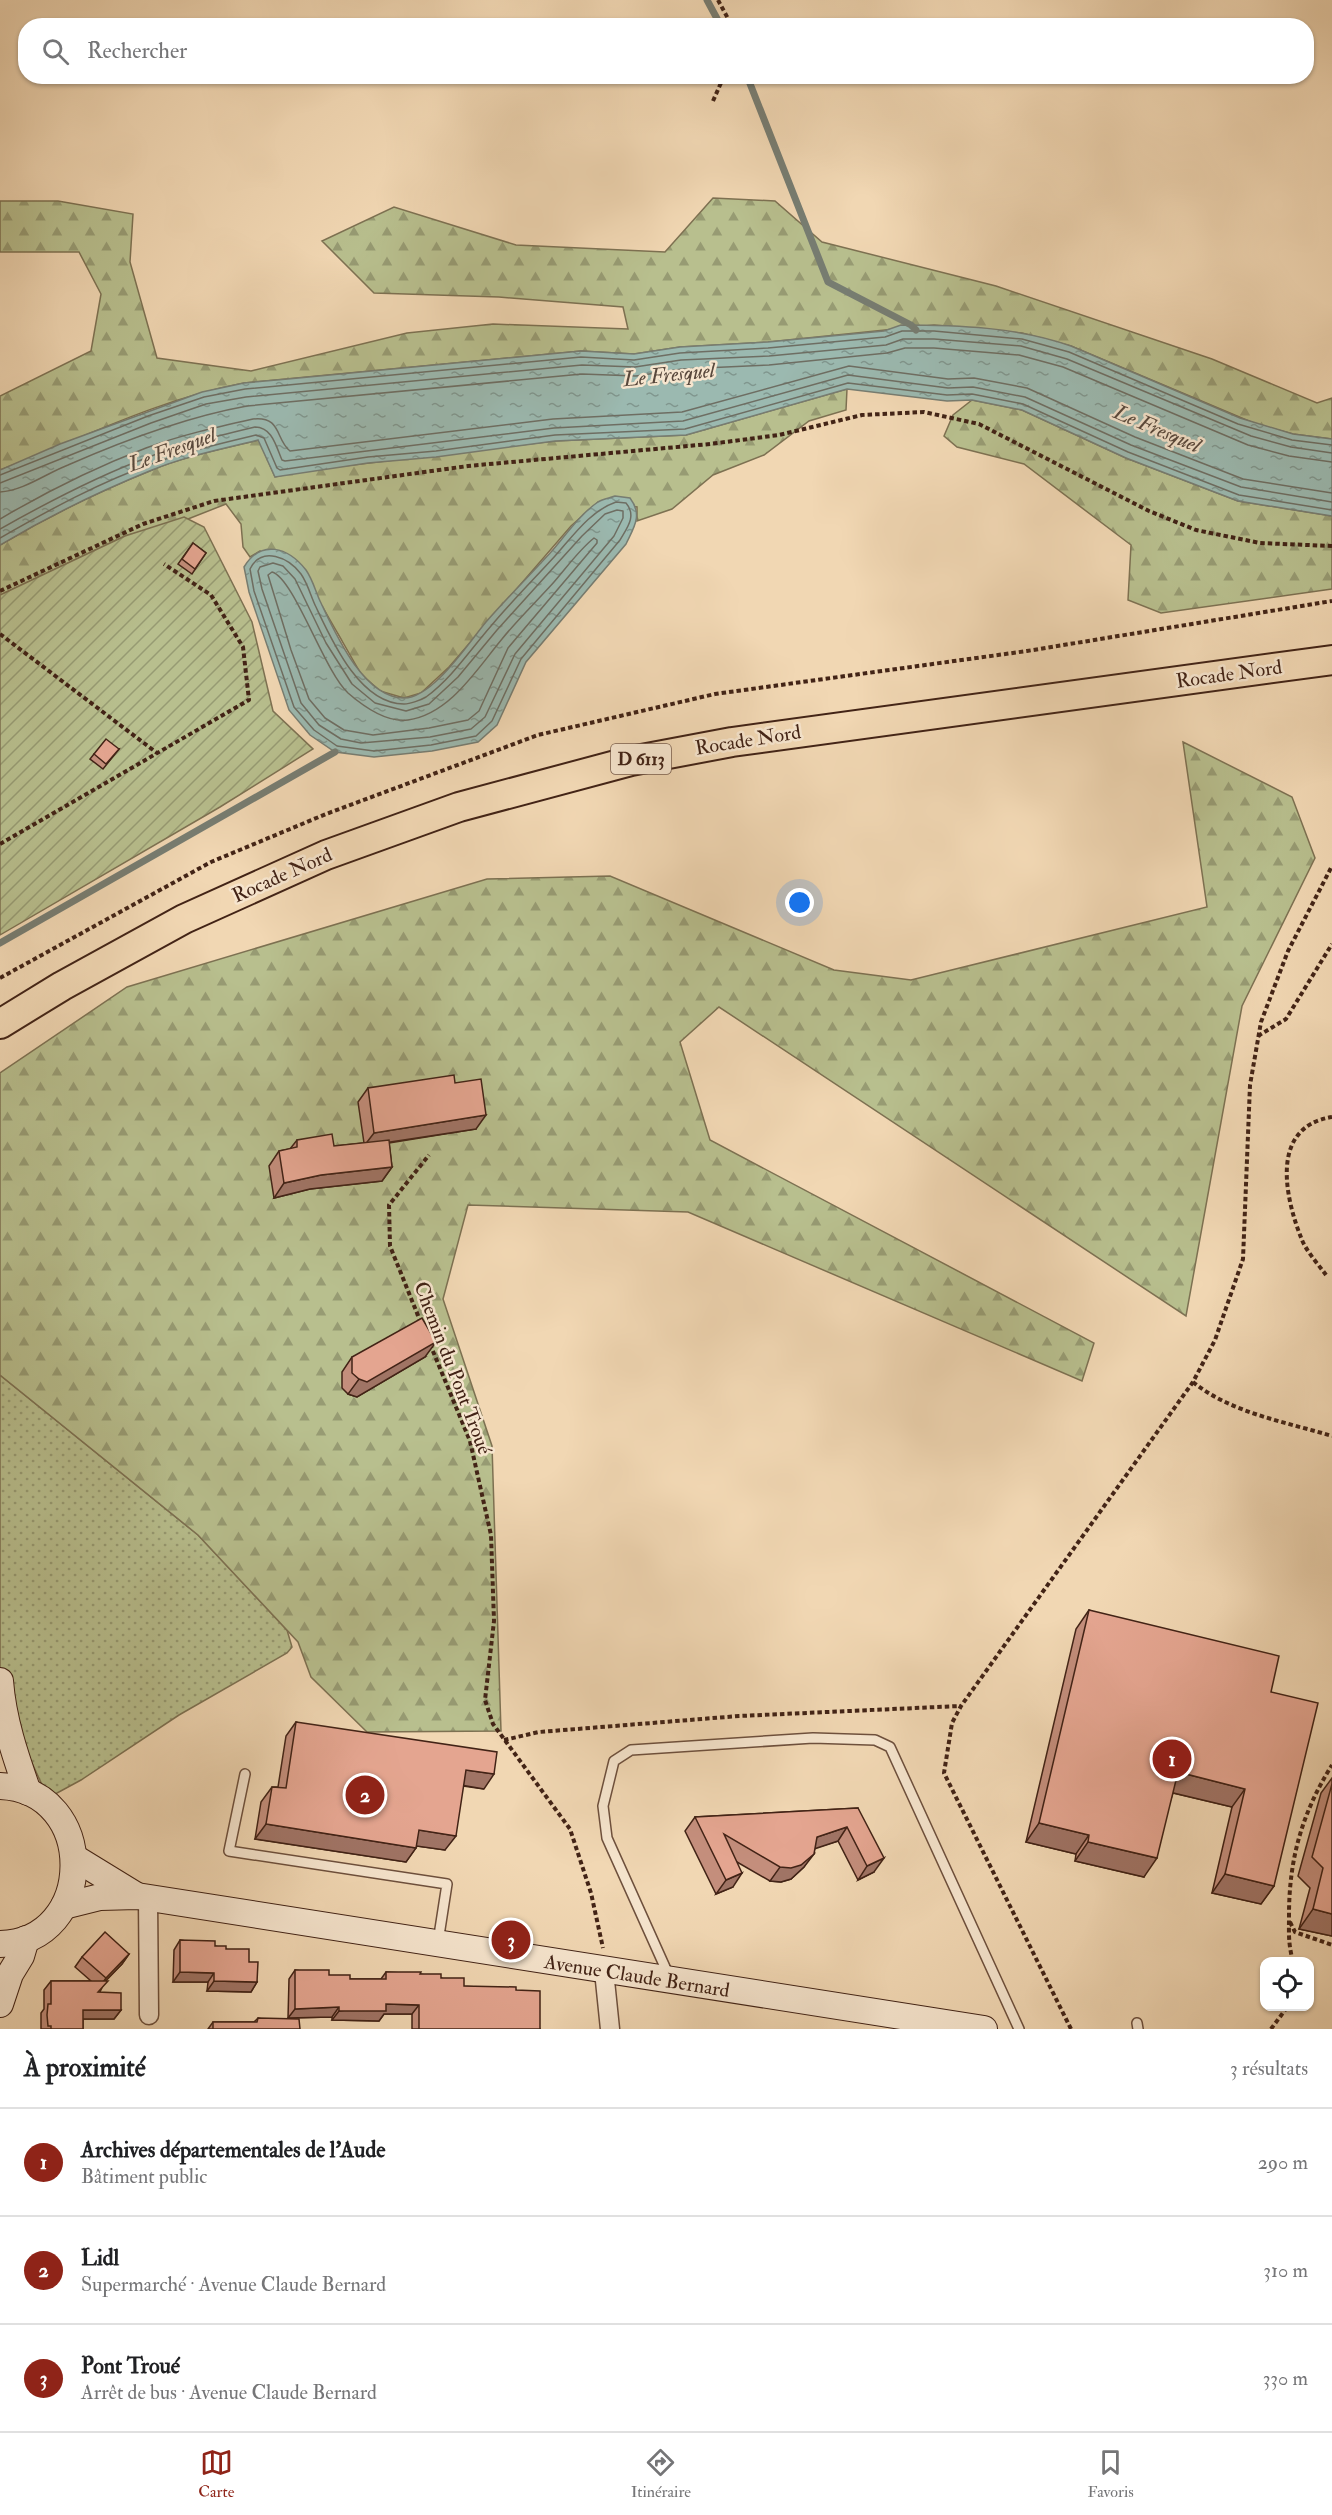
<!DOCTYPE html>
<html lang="fr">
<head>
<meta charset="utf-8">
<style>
	body { margin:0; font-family:"IM FELL Double Pica",serif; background:#f6f6f6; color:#202124 }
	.controls { position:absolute; right:18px; bottom:18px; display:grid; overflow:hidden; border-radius:12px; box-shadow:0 2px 4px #0004 }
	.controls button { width:54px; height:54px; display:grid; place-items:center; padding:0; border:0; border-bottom:2px solid #e0e0e0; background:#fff; color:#202124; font:30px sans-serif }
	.you { position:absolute; left:800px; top:903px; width:21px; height:21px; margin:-15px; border:4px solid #fff; border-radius:50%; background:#1a73e8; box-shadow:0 0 0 9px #1a73e833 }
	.badge { display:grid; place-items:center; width:39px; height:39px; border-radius:50%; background:#8f2418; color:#fff; font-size:20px; font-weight:700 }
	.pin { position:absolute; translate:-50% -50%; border:3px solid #fff; box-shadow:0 2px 6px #0006 }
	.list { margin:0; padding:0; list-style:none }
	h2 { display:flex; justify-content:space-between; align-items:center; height:78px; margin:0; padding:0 24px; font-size:26px }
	h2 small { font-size:20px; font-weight:400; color:#757577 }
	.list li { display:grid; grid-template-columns:39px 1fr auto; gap:18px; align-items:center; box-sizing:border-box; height:108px; padding:0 24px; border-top:2px solid #e0e0e0 }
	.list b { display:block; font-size:22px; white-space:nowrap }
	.list p { margin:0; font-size:20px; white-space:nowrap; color:#757577 }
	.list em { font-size:20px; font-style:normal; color:#757577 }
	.icon { flex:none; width:33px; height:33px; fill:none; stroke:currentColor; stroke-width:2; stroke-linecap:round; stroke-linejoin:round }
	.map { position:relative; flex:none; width:1332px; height:2029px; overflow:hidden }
	.search { position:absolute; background:#fff; box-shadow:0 2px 4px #0004; left:18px; right:18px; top:18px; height:66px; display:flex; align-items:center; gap:15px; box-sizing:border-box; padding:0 21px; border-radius:24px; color:#757577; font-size:22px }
	.sheet { height:402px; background:#fff }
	nav { display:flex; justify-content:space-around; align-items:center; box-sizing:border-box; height:84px; border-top:2px solid #e0e0e0; background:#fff; font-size:16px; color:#757577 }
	nav a { display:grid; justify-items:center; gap:3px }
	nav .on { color:#8f2418 }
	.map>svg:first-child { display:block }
	.grass { fill:url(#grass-dots); stroke:#7d7152; stroke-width:1.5 }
	.forest { fill:url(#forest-firs); stroke:#7d7152; stroke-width:1.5 }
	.garden { fill:url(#garden-furrows); stroke:#7d7152; stroke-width:1.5 }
	.water { fill:url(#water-ripples); stroke:#777d72; stroke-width:1.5 }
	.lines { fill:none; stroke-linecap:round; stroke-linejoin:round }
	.shore { stroke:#6e6e63; stroke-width:1.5 }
	.stream { stroke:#777d72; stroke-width:7 }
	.lane-casing { stroke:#6e503d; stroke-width:12 }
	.street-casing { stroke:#6e503d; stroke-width:21 }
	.secondary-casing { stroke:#422316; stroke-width:28 }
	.primary-casing { stroke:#422316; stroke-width:32 }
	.path { stroke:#422316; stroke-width:4; stroke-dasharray:4.5 3; stroke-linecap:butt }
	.lane { stroke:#f6e5ce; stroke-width:9 }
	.street { stroke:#f6e5ce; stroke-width:18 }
	.secondary { stroke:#f6e5ce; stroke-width:26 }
	.primary { stroke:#f1d7b3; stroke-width:28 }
	.wall { fill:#c48e7c; stroke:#422316; stroke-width:1.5 }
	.shaded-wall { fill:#a07465; stroke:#422316; stroke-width:1.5 }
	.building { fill:#e4a590; stroke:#422316; stroke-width:1.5 }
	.labels { text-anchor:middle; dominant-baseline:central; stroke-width:5; stroke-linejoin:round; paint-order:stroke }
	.shield { fill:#f6e5ce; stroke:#785d4d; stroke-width:1.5 }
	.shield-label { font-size:18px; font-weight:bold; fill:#422316 }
	.street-label { font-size:20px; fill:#422316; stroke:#f6e5ce }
	.water-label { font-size:21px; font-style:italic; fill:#58483c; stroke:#f6e5ce }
</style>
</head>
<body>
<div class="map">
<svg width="1332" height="2029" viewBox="0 0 1332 2029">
	<defs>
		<pattern id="grass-dots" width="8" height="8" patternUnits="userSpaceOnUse" patternTransform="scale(1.5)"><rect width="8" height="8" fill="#b8bf8e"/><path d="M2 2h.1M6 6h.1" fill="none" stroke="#979b73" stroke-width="1.8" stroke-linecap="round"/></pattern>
		<pattern id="forest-firs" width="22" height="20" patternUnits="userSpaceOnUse" patternTransform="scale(1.5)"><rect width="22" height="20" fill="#b8bf8e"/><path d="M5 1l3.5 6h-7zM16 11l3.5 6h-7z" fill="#979b73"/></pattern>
		<pattern id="garden-furrows" width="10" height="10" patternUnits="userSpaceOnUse" patternTransform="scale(1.5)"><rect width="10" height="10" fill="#b8bf8e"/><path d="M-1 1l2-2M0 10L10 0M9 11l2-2" fill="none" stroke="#979b73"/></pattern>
		<pattern id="water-ripples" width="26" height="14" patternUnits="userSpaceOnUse" patternTransform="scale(1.5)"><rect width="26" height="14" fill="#9bb9b0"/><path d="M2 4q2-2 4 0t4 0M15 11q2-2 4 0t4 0" fill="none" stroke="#80968e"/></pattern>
	</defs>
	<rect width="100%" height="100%" fill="#f1d7b3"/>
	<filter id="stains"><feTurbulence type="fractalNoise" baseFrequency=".00333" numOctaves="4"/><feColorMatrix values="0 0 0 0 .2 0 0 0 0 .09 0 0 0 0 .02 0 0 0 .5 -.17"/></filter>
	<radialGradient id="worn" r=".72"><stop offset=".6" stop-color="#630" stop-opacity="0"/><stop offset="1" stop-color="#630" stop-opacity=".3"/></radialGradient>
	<path class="grass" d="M0,1375L198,1535L287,1630L292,1647L287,1653L179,1715L81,1780L48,1798L0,1693Z"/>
	<g class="forest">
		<path d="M713,198L775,201L822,242L996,286L1212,359L1317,403L1332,398V439L1293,434L1256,424L1071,346L1022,333L934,325L768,342L680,347L634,354L581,351L244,383C159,399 80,439 0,470V396L91,351L101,294L79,252H0V201H58L133,214L130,262L157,358L251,371L407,333L493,324L628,329L623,307L499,297L374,293L322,241L394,207L516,245L665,252Z"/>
		<path d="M847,389L846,410L809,421L764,455L713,475L672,509L637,521V507L598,502L571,526L449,667L421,693L404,698L380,691L361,674L322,606L260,551L250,557L243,547L241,524L226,504L188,519L125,536L0,595V545C49,516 100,491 152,470C186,456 223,449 259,440L275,477L302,471L555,441L686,435Z"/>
		<path d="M972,400L1022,410L1126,458L1238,501L1332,516V589L1161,613L1128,600L1131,545L1024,464L957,447L944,436L953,415Z"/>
		<path d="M1183,742L1292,797L1315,858L1242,1006L1186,1316L719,1007L680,1042L710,1140L1094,1343L1082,1381L688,1212L468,1205L443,1299L492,1446L501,1731L367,1732L311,1677L298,1642L198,1535L0,1375V1073L127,987L487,879L610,876L834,970L911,980L1207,907Z"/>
	</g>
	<path class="garden" d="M184,517L204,527L252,622L273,711L313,749L220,807L0,935V595L125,536Z"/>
	<g class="water">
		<path d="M901,325C957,325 1018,327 1071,346L1240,418L1293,434L1332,439V516L1238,501L1126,458L1022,410L972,400L947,401L847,389L686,435L555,441L436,457L368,463L275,477L258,440C223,449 186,456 152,470C100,491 49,516 0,545V470L60,444L202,392L244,383L288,379L581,351L634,354L680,347L768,342L884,331Z"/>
		<path d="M615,496L630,498C643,515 634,527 626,544L526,662L497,725L478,742L432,751L374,757L335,752L310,735L289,710L249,592L244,567C261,539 288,547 306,570C313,580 316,593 321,603C336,635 364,698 404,698C433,698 469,642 486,622C507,598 530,575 551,552C565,536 580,514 598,502C603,499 610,498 615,496Z"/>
	</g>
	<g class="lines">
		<g class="shore">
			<path d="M0,475L148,416L204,397L245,389L581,357L634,360L680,353L768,348L885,337L902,331H934L1022,339L1069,352L1238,424L1292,440L1332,445"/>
			<path d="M0,483L151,423L206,404L246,397L582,365L635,367L681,360L769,356L886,345L903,339H934L1021,346L1067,359L1251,436L1291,447L1332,453"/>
			<path d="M0,492C23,491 47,473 68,465C125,440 186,417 247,406L582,374L636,376L682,369L769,365L887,353L905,348H934L1019,355L1063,367L1248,445L1289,456L1332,462"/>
			<path d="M616,502L626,503C637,516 627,528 620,540L521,659L492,721L476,736L431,745L374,751L337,746L314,730L294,707L254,591L250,569C262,545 289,558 301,574C308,584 311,597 316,607C332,641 360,704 404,704C410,704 421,700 426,697C452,678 470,650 491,626C511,602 534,579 555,556C573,536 590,511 616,502Z"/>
			<path d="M617,510L623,511V518L614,536L515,654L485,717L471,729L430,737L361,743L341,739L319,725L301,703L262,589L258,571L260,567L273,563L283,566L295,579L326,643L352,684L375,703L406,711L429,704L458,677L497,630L582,536L605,514Z"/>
			<path d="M0,519C46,492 96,467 146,448C181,435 217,427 253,419C282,416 275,439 290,451L553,419L682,412L849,366L948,379L974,378L1027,388L1135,437L1243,479L1332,493"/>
			<path d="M0,529C48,502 97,476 149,457C183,443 219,436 255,427C272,427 276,446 282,460L285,461L554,428L683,421L848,375L948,388L973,387L1025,397L1131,445L1241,487L1332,502"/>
			<path d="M0,538C49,510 100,482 154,463C187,451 222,443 256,435L264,438L277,468L280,470L368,457L436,451L555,435L685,429L848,383L947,395L972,394L1023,404L1128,452L1239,495L1332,510"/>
			<path d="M594,538L597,540V543L508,648L479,711L468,720L429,728L373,735L344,730L325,718L309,699L291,650L268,575L272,572C294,578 324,671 348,693C363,706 386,723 408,720C450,714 477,669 502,639C518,619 537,601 554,582C567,567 579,550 594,538Z"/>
		</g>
		<g class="stream">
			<path d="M707,0L721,26"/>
			<path d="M747,76L828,282L911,325L916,330"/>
			<path d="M0,943L335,752"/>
		</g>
		<g class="lane-casing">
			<g id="lane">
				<path d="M245,1774L229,1851L447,1884L438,1942"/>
				<path d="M669,1976L607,1838L603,1806L614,1761L631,1750L813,1738L875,1740L890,1747L1019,2029"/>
				<path d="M1137,2023L1138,2029"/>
			</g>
		</g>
		<g class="street-casing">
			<g id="street">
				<path d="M148,1898L149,2015"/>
				<path d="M604,1971L610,2029"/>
			</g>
		</g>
		<g class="secondary-casing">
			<g id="secondary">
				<path d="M0,1681C3,1720 15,1755 28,1792"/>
				<path d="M0,1786C99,1790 97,1942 0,1944"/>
				<path d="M75,1858L137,1896"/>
				<path d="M64,1906L100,1897L137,1896L984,2029"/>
				<path d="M0,2004L10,1974L21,1956L26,1939"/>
			</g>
		</g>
		<g class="primary-casing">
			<path id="primary" d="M0,1024L62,986L184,919L326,855L459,807L631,761L732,742L1332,660"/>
		</g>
		<g class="path">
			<path d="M718,0L732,26"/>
			<path d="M713,101L724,76"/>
			<path d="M0,591L143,524L214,501L468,466L710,444L779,435L862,415L924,412L979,424L1149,511L1196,530L1260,543L1332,546"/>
			<path d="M0,634L157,753"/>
			<path d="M0,844L249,700L243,647L211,595L164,564"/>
			<path d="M0,978L211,862L326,814L538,735L715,694L1027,651L1332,601"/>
			<path d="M1258,1036L1286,1019L1332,944"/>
			<path d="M1326,1275C1318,1264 1307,1252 1302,1240C1285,1198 1269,1127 1332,1117"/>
			<path d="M421,1323L390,1246L389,1205L429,1155"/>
			<path d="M430,1344L470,1441L491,1535L494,1621L485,1700L493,1724L570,1829L591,1893L603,1948"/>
			<path d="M1193,1382C1231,1413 1286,1422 1332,1436"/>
			<path d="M504,1740L539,1732L739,1716L960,1706"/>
			<path d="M1290,1922L1295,1932L1332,1945"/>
			<path d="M1293,1962C1288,1942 1289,1934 1289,1915C1289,1859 1302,1813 1332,1765"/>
			<path d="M1071,2029L944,1773L952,1723L961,1706L1193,1382L1215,1340L1243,1259L1250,1085L1261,1022L1288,951L1332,866"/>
			<path d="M1271,2029L1288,2006"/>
		</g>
		<use href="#lane" class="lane"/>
		<use href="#street" class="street"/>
		<use href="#secondary" class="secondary"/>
		<use href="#primary" class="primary"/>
	</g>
	<g class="wall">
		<path d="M193,543L206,553L192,574L178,564Z"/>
		<path d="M119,749L103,769L90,759L94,754Z"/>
		<path d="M455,1083L476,1129L389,1143L392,1167L382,1181L310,1189L274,1198L269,1166L279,1151L290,1149L297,1140L334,1146L364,1143L358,1102L368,1088Z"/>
		<path d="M352,1357H425L357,1397L348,1394L342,1388V1372Z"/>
		<path d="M1089,1610L1271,1692L1274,1886L1261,1904L1212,1893L1232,1807L1173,1793L1144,1877L1075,1861L1076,1854L1026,1842L1076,1629Z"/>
		<path d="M296,1722L484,1789L463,1786L445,1850L417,1846L406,1862L255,1839L261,1802L272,1787H278L286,1736Z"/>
		<path d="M1332,1778V1936L1299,1929L1310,1888L1298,1876L1321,1793Z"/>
		<path d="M858,1808L874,1872L858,1880L838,1841L815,1848L804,1867L791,1879L781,1882L770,1881L737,1862L733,1887L716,1894L685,1831L695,1817Z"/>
		<path d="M180,1940L215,1946L226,1949L249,1962L257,1982L251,1992L207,1991L208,1982H173L174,1950Z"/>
		<path d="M129,1954L122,1964L105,1981L100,1992L121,2010L114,2019H83V2029H41V2013L44,2009V1990L51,1981H91L75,1967L82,1957Z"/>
		<path d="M295,1970L350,1979H381L386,1972L420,1974L441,1978L464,1986L516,1990L540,2029H412V2014H384L379,2021L332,2020V2017L288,2018L289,1979Z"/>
		<path d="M258,2018L300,2029H208L213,2022H254Z"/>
	</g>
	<g class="shaded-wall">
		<path d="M486,1115L476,1129L364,1146L374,1133Z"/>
		<path d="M392,1167L382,1181L310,1189L274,1198L284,1183L321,1175Z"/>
		<path d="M436,1342L425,1357L357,1397L348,1394L359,1379Z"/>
		<path d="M466,1770L494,1774L484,1789L455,1784Z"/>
		<path d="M1178,1772L1245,1789L1232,1807L1165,1791Z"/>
		<path d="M1039,1823L1089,1835L1076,1854L1026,1842Z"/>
		<path d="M266,1824L416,1848L406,1862L255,1839Z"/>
		<path d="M847,1827L838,1841L808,1851L817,1837Z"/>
		<path d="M419,1830L456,1836L445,1850L409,1845Z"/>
		<path d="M1088,1842L1157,1858L1144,1877L1075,1861Z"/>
		<path d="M814,1854L804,1867L791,1879L781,1882L770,1881L780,1867Z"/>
		<path d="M884,1858L874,1872L858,1880L867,1866Z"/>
		<path d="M742,1873L733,1887L716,1894L726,1880Z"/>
		<path d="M1225,1874L1274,1886L1261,1904L1212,1893Z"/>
		<path d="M1313,1909L1332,1914V1936L1299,1929Z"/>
		<path d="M129,1954L122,1964L99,1988L106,1978Z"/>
		<path d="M180,1972L214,1973L208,1982H173Z"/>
		<path d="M214,1981L257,1982L251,1992L207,1991Z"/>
		<path d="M386,2004L419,2005L412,2014H384L379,2021L332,2020L339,2011Z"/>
		<path d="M339,2007L332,2017L288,2018L295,2009Z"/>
		<path d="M83,2010H121L114,2019H76Z"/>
	</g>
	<g class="building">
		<path d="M193,543L206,553L195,569L182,559Z"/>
		<path d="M106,739L119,749L106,764L94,754Z"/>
		<path d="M454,1075L455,1083L481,1079L486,1115L374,1133L368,1088Z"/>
		<path d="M332,1134L334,1146L389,1140L392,1167L321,1175L284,1183L279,1151L297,1147V1140Z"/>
		<path d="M422,1318L436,1342L367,1382L359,1379L352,1373V1357Z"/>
		<path d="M1089,1610L1279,1656L1271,1692L1318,1703L1274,1886L1225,1874L1245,1789L1178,1772L1157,1858L1088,1842L1089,1835L1039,1823Z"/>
		<path d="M296,1722L497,1752L494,1774L466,1770L456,1836L419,1830L416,1848L266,1824L272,1787L286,1788Z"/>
		<path d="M1332,1784V1914L1313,1909L1323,1868L1312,1857Z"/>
		<path d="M858,1808L884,1858L867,1866L847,1827L817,1837L814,1854L801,1865L791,1868L780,1867L724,1834L742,1873L726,1880L695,1817Z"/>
		<path d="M105,1932L129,1954L106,1978L82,1957Z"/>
		<path d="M180,1940L215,1941V1946H226V1949H249V1962H258L257,1982L214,1981V1973L180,1972Z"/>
		<path d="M295,1970H329V1975H350V1979H386V1972H421L420,1974H441V1978H464V1986L516,1987V1990L540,1991V2029H419V2005L386,2004V2011H339V2007L295,2009Z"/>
		<path d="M51,1981H108L98,1992L121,1993V2010H83V2029H51V2026H48L47,2015L48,2004H51Z"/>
		<path d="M258,2018L299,2019L300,2029H213V2022H257Z"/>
	</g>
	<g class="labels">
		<rect class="shield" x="611" y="744" width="60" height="30" rx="4.5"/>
		<g class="shield-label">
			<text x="641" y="759">D 6113</text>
		</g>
		<g class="street-label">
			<text transform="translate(1229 674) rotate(-8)">Rocade Nord</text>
			<text transform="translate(748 740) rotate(-9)">Rocade Nord</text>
			<text transform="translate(282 875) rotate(-24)">Rocade Nord</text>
			<text transform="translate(453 1368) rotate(69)">Chemin du Pont Troué</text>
			<text transform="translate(637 1976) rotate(9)">Avenue Claude Bernard</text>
		</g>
		<g class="water-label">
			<text transform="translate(669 375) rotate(-6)">Le Fresquel</text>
			<text transform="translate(1157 429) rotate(23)">Le Fresquel</text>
			<text transform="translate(172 450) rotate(-20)">Le Fresquel</text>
		</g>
	</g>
	<rect width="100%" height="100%" filter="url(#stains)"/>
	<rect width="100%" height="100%" fill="url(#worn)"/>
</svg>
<div class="controls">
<button><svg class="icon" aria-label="locate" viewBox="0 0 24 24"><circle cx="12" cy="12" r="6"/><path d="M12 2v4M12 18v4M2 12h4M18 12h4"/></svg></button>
</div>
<div class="you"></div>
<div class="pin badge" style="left:1172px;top:1759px">1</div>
<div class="pin badge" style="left:365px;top:1795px">2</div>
<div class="pin badge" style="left:511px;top:1940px">3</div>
<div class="search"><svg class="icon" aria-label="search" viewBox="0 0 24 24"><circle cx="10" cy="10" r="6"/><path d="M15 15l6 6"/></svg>Rechercher</div>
</div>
<section class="sheet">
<h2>À proximité<small>3 résultats</small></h2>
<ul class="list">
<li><span class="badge">1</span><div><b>Archives départementales de l'Aude</b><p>Bâtiment public</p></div><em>290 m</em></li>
<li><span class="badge">2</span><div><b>Lidl</b><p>Supermarché · Avenue Claude Bernard</p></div><em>310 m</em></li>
<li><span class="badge">3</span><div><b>Pont Troué</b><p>Arrêt de bus · Avenue Claude Bernard</p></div><em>330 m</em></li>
</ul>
</section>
<nav>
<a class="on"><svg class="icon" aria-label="map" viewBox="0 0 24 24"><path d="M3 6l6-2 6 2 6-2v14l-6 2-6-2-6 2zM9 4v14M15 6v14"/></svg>Carte</a>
<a><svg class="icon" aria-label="directions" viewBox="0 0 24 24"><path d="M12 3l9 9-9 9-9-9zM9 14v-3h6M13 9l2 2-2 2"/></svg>Itinéraire</a>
<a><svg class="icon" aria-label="saved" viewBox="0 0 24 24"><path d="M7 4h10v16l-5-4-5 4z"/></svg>Favoris</a>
</nav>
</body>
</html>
